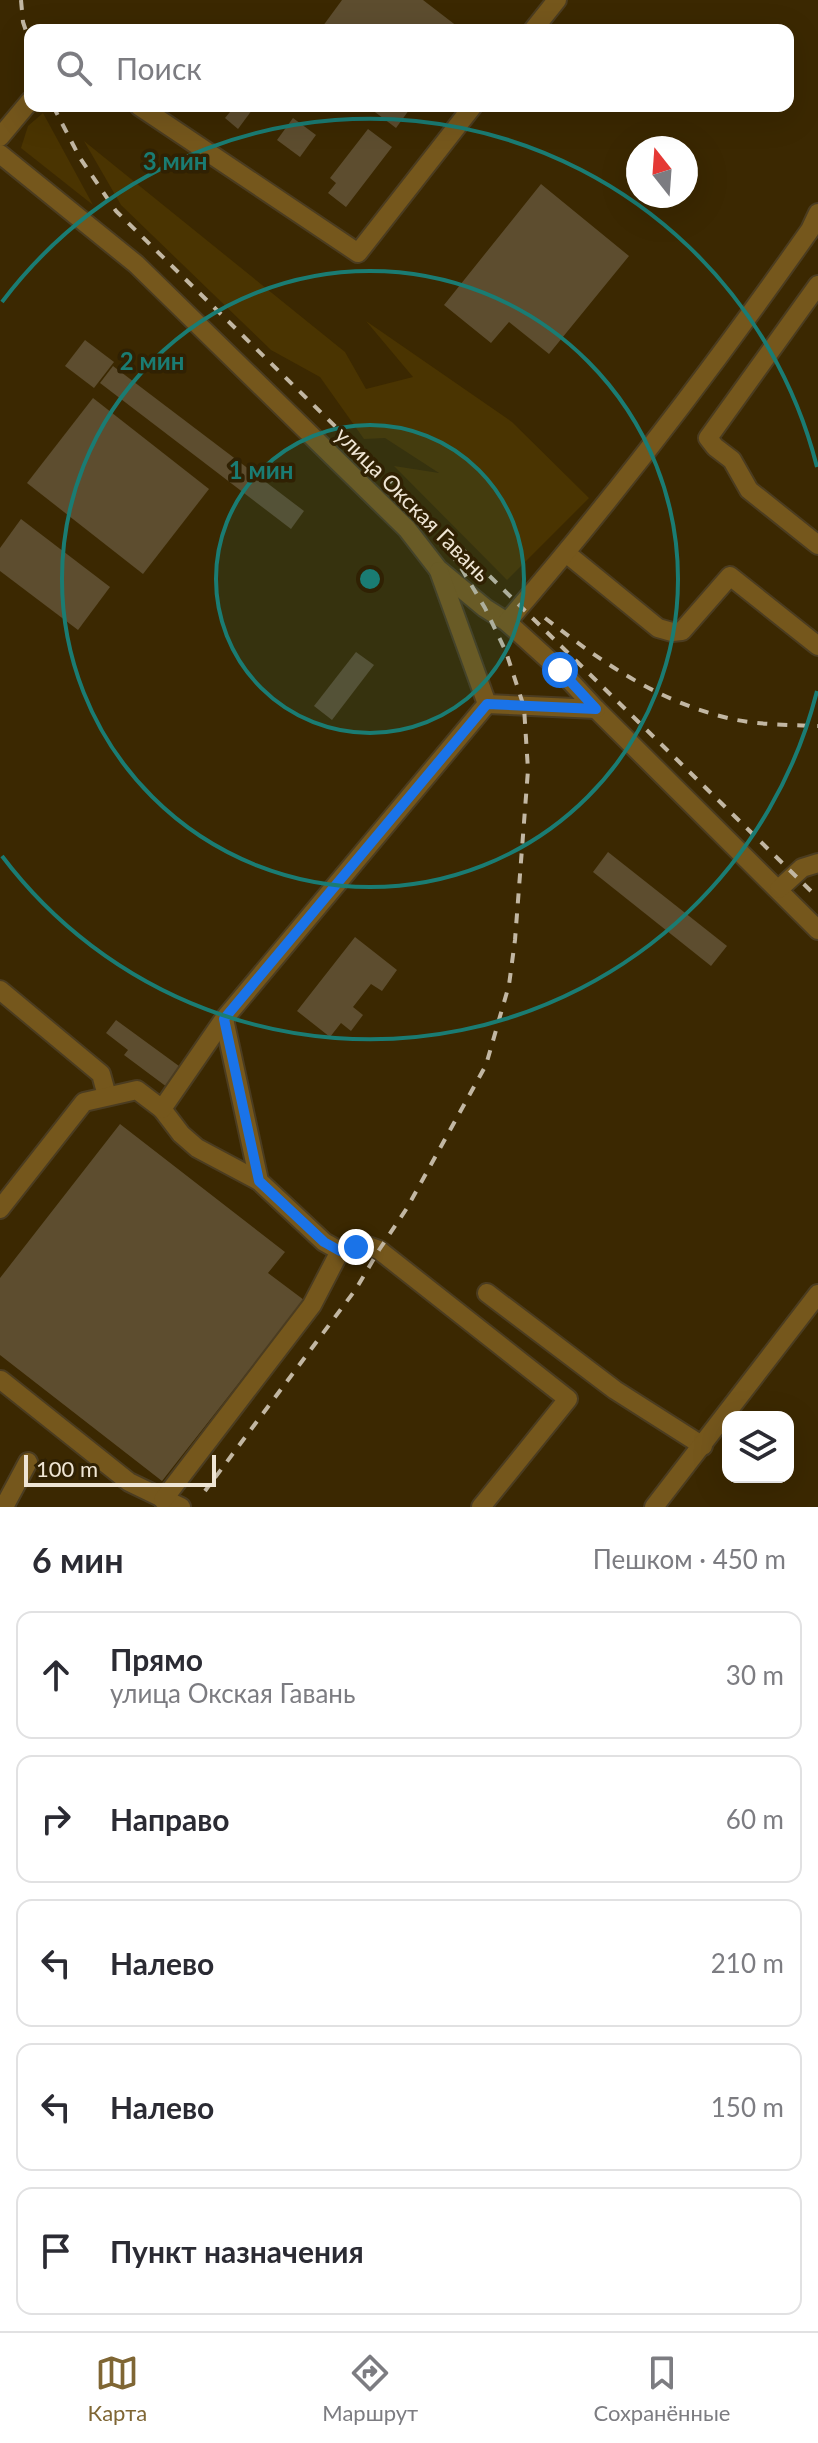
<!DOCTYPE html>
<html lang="ru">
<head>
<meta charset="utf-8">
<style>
	body { margin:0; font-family:Lato,sans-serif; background:#f7f7f7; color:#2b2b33 }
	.controls { position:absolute; right:24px; bottom:24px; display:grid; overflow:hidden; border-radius:16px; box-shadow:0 8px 32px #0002 }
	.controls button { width:72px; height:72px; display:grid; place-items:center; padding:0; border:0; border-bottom:2px solid #e1e1e2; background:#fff; color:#2b2b33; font:40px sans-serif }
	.compass { position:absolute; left:626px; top:136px; width:72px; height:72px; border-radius:50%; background:#fff; box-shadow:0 8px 32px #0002; rotate:343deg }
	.scale { position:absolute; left:24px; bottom:20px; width:192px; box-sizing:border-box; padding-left:8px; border:4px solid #efe5d4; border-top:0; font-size:22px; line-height:28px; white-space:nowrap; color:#efe5d4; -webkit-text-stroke:6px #302103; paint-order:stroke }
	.stop { position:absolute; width:24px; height:24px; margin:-18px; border:6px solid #1a73e8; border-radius:50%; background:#fff }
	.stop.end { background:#1a73e8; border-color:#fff; box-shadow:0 2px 8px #0008 }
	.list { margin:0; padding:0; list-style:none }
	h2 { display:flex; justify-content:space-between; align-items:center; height:104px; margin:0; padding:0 32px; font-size:34px }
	h2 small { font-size:26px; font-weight:400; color:#7c7c81 }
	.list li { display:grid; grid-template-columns:52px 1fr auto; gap:24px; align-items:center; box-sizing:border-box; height:128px; margin:0 16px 16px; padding:0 16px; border:2px solid #e1e1e2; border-radius:16px }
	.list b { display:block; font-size:30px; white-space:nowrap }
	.list p { margin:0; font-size:26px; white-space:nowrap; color:#7c7c81 }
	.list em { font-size:26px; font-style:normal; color:#7c7c81 }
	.icon { flex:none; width:44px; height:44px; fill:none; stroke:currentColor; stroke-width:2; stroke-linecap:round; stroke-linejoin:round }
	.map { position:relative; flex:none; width:818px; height:1507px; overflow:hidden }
	.search { position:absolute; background:#fff; box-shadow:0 8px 32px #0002; left:24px; right:24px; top:24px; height:88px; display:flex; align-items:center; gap:20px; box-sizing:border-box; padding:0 28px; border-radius:16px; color:#7c7c81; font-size:30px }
	.sheet { height:824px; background:#fff }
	nav { display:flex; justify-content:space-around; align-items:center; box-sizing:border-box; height:112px; border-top:2px solid #e1e1e2; background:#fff; font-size:22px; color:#7c7c81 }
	nav a { display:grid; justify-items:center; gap:4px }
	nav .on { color:#7f6634 }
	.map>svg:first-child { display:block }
	.built { fill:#3b2801; fill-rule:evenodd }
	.green { fill:#4a3401 }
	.building { fill:#5d4d2f }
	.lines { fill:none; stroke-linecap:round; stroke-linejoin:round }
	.minor-casing { stroke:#4b3c20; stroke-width:22 }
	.minor { stroke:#75571c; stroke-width:18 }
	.rail { stroke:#c2b7a3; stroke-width:4; stroke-dasharray:10 10; stroke-linecap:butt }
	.route { stroke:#1a73e8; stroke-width:10 }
	.ring { fill:none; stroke:#1a7c73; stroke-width:4 }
	.labels { text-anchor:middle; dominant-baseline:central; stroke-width:7; stroke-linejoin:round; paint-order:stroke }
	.street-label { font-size:22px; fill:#efe5d4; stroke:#302103 }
	.centre { fill:#1a7c73; stroke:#302103; stroke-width:4 }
	.ring-label { font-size:24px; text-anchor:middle; font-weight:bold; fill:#1a7c73; stroke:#302103; stroke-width:7; stroke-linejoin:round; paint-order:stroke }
</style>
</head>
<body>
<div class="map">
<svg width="818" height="1507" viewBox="0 0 818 1507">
	<rect width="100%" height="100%" fill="#302103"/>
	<path class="built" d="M0,0H818V1507H0ZM30,30H788V106H30ZM638,148H686V196H638ZM728,1417H788V1477H728Z"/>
	<g class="green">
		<path d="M43,113L93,205L21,148L28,126Z"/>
		<path d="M84,141L345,352L366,389L413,377L366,321L512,422L589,498L507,580L394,466L439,473L385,438L364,439L320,377L271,350L121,205Z"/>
	</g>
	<g class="building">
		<path d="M342,0H423L462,30H320Z"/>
		<path d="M235,106H255L238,129L225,118Z"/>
		<path d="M367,106H412L396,128Z"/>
		<path d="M293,118L316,135L300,157L277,140Z"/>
		<path d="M368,129L392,147L346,207L328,193L336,183L330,178Z"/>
		<path d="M541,184L629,256L549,354L509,322L491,343L444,305Z"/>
		<path d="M85,340L114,362L94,388L65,366Z"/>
		<path d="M113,366L304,511L291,529L100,383Z"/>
		<path d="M93,398L209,489L143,574L27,483Z"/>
		<path d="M21,519L110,587L78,630L0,571V548Z"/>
		<path d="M356,652L374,665L332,720L314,706Z"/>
		<path d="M608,852L727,946L711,966L593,872Z"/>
		<path d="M355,937L397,970L382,991L371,984L353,1007L363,1015L351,1031L341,1023L330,1037L297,1011Z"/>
		<path d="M116,1020L194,1077L179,1096L124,1055L128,1050L106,1033Z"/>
		<path d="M120,1124L285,1252L268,1273L304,1300L162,1481L0,1355V1278Z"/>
	</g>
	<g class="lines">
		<g class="minor-casing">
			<g id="minor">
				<path d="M533,30L557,0"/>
				<path d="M139,106L358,253L473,106"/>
				<path d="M0,137L30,101"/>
				<path d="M0,154L136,264L407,529L438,569L485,608L507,622L560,670L596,709L818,930"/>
				<path d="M818,285L708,438L715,447L732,460L749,490L818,545"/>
				<path d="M566,553L658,628L672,632L682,631L730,576L818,646"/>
				<path d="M507,622C615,497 715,365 810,230L818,213"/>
				<path d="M487,704L596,709"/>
				<path d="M779,889L802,868L818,863"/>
				<path d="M0,990L101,1074L107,1096"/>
				<path d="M224,1019L259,1181L324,1242L340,1251L368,1246L379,1250L568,1399L481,1507"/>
				<path d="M162,1109L181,1134L197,1148L259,1181"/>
				<path d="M0,1209L84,1102L137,1090L162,1109L224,1019L487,704L439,571"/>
				<path d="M487,1293L615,1390L703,1446"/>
				<path d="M1,1380L129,1482L181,1507"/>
				<path d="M163,1500L312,1305L340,1251"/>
				<path d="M4,1507L28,1462"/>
				<path d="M654,1507L818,1294"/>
			</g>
		</g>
		<use href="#minor" class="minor"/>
		<g class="rail">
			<path d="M21,0L23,22L30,43"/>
			<path d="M53,106L80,158L116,211L404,494L460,566L485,608L506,652L524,707L528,770L515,940L509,985L486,1065L407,1208L379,1250L356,1289L205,1491"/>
			<path d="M461,548L818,898"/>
			<path d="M545,618C603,663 658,702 732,719C759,725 791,725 818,726"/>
		</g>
	</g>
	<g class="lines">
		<path class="route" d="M356,1247L340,1251L324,1242L259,1181L224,1019L487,704L596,709L560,670"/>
	</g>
	<circle cx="370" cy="579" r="154" fill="#1a7c73" fill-opacity=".12"/>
	<g class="ring">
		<circle cx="370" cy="579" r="154"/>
		<circle cx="370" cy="579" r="308"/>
		<path d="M817 691A461 461 0 0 1 2 856M2 302A461 461 0 0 1 817 467"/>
	</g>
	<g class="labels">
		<g class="street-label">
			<text transform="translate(413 504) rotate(45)">улица Окская Гавань</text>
		</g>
	</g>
	<circle cx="370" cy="579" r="12" class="centre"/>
	<g class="ring-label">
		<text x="175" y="170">3 мин</text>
		<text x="152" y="370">2 мин</text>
		<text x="261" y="479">1 мин</text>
	</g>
</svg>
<div class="controls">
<button><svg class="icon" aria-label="layers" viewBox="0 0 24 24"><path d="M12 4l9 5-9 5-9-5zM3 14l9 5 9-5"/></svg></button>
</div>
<svg class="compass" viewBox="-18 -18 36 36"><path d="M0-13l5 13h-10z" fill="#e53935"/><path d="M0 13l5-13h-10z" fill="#7c7c81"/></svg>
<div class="scale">100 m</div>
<div class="stop" style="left:560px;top:670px"></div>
<div class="stop end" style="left:356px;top:1247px"></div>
<div class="search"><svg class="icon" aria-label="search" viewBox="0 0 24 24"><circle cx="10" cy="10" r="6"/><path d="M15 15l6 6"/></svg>Поиск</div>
</div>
<section class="sheet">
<h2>6 мин<small>Пешком · 450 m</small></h2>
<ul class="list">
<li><svg class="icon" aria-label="ahead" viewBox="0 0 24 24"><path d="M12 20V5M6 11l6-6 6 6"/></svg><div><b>Прямо</b><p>улица Окская Гавань</p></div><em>30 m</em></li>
<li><svg class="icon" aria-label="right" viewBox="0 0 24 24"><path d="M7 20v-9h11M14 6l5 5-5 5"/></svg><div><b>Направо</b></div><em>60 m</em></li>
<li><svg class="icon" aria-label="left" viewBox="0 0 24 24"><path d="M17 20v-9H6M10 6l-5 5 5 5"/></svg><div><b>Налево</b></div><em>210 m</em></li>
<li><svg class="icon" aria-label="left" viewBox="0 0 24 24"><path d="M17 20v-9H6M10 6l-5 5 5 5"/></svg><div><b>Налево</b></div><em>150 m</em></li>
<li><svg class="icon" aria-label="arrive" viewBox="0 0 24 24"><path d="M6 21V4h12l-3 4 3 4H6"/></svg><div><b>Пункт назначения</b></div></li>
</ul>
</section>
<nav>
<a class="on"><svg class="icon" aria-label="map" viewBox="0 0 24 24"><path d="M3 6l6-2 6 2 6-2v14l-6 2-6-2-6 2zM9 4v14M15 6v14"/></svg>Карта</a>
<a><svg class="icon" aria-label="directions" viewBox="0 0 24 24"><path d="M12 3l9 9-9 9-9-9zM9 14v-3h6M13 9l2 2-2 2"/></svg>Маршрут</a>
<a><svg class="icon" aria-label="saved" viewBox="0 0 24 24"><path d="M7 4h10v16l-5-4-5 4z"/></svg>Сохранённые</a>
</nav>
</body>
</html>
